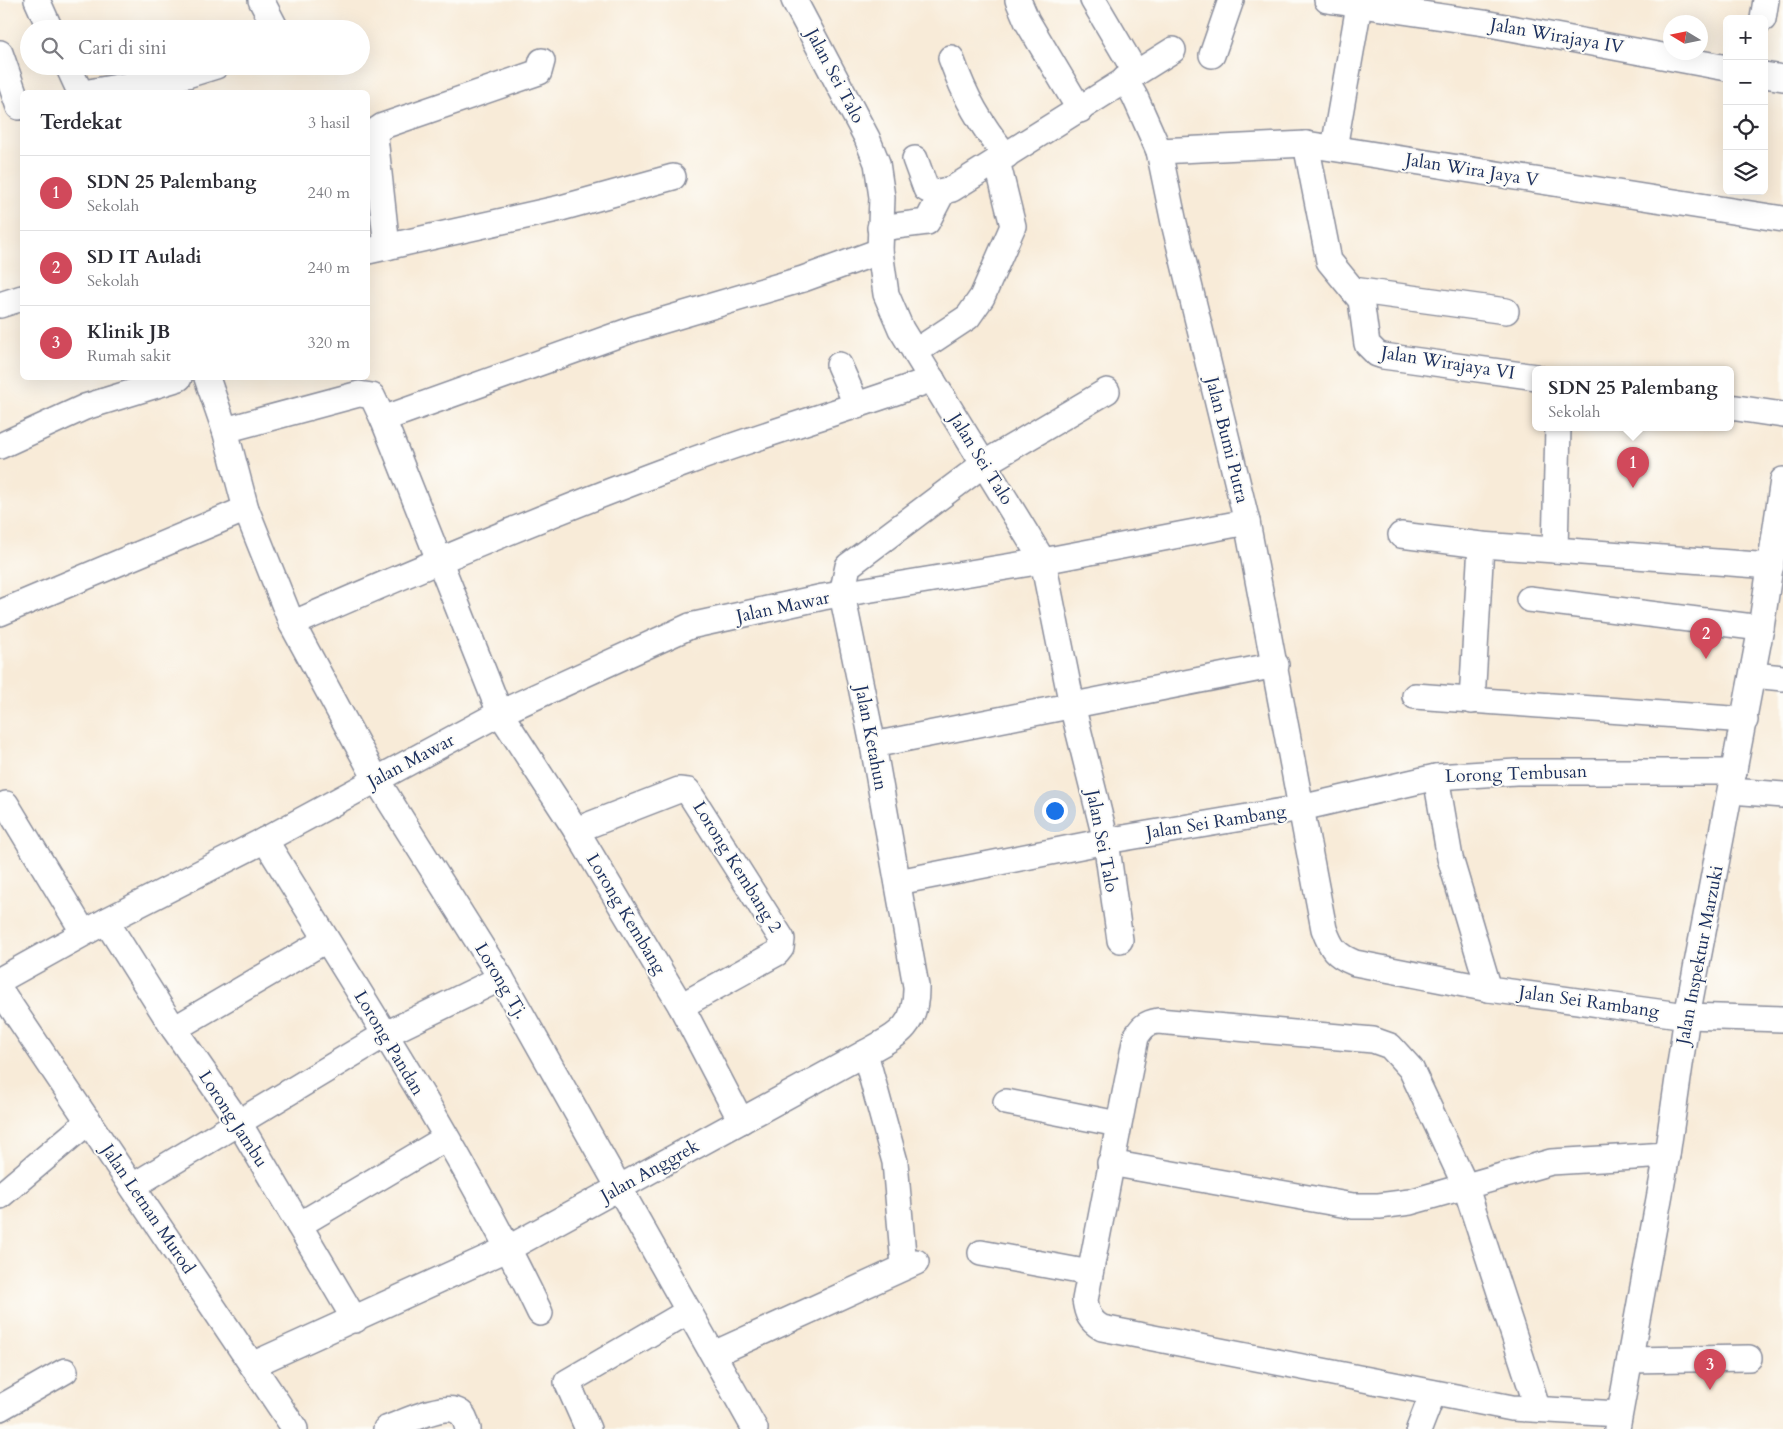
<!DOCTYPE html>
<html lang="id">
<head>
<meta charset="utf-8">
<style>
	body { margin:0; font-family:Cardo,serif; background:#f7f7f7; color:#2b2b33 }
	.controls { position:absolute; right:15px; top:15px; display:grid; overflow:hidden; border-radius:8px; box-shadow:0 5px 20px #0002 }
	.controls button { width:45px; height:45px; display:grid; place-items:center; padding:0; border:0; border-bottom:1px solid #e1e1e2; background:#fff; color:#2b2b33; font:25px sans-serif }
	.compass { position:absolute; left:1663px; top:15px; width:45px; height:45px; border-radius:50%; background:#fff; box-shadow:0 5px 20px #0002; rotate:280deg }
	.you { position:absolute; left:1054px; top:810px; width:18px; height:18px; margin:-12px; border:4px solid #fff; border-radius:50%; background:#1a73e8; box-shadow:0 0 0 8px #1a73e833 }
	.badge { display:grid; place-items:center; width:32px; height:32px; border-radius:50%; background:#d1495b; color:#fff; font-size:16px; font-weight:700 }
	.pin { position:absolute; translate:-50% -41px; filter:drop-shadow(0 1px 2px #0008) }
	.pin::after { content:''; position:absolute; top:26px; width:18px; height:15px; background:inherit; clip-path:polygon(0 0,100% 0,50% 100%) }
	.popup { position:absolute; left:1532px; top:366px; width:202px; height:65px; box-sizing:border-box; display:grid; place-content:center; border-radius:8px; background:#fff; filter:drop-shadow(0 1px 4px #0005); font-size:16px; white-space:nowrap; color:#7c7c81 }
	.popup b { font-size:19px; color:#2b2b33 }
	.popup::after { content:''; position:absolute; left:50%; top:100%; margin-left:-10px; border:10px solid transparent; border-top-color:#fff }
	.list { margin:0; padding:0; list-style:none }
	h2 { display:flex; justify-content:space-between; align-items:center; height:65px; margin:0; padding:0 20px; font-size:21px }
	h2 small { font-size:16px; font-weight:400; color:#7c7c81 }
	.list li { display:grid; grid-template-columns:32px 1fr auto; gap:15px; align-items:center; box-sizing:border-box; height:75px; padding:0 20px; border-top:1px solid #e1e1e2 }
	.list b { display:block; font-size:19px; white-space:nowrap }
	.list p { margin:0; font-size:16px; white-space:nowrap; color:#7c7c81 }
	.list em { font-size:16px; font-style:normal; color:#7c7c81 }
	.icon { flex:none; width:28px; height:28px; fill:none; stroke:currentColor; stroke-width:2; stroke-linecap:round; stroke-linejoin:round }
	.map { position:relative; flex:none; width:1783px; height:1429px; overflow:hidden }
	.search { position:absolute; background:#fff; box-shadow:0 5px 20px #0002; left:20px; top:20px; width:350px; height:55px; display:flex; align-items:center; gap:12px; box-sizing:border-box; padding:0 18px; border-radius:28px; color:#7c7c81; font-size:19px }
	.panel { position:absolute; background:#fff; box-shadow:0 5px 20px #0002; left:20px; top:90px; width:350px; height:290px; border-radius:8px }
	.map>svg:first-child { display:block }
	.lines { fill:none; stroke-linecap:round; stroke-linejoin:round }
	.minor-casing { stroke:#8a8d9b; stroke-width:28 }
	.minor { stroke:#fff; stroke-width:25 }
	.labels { text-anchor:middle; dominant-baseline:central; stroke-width:4; stroke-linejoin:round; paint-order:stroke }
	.street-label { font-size:18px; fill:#1b2f5e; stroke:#fdfcf7 }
</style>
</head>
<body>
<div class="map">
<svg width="1783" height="1429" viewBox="0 0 1783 1429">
	<rect width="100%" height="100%" fill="#fdfcf7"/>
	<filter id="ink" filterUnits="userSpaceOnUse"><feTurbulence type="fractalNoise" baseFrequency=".02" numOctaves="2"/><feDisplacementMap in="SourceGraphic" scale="10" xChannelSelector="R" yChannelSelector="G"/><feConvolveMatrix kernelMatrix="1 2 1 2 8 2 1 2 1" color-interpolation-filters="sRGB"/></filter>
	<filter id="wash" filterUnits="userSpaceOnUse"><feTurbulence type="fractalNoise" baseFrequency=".0096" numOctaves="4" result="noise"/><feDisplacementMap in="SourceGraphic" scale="20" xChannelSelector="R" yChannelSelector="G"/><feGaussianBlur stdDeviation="1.12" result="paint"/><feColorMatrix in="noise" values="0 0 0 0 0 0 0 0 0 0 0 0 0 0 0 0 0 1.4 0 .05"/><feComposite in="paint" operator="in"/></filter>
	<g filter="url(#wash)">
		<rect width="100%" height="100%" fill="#f8ebd8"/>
	</g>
	<g filter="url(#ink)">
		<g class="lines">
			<g class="minor-casing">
				<g id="minor">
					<path d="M37,0L50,29"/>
					<path d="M261,0L276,29"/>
					<path d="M794,0L867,138L877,163L882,197L880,251L886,294L901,329L1043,561L1072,705L1106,841L1120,940"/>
					<path d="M1018,0L1027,21L1080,110"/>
					<path d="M1093,0L1136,73"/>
					<path d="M1327,0L1484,23L1727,68"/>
					<path d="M1763,19L1766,0"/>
					<path d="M0,53L19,107"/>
					<path d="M1212,55L1231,0"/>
					<path d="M951,58C966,99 979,122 1006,156"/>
					<path d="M68,66L80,92"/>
					<path d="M1764,75L1783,78"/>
					<path d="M1125,79L1135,97L1159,151L1174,223L1247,522L1324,929C1331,948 1335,955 1355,963L1489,989L1687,1016L1783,1019"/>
					<path d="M89,92L187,75L216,66"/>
					<path d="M1306,144L1329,261L1361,300L1367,344L1377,354L1383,356L1536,377"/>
					<path d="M1334,148L1360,0"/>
					<path d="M1159,151L1306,144L1783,219"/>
					<path d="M915,159L926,189L935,193L952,189L1173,50"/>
					<path d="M880,228L927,222L942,193"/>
					<path d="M387,247L375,137L377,130L383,126L539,72L542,61"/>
					<path d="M368,251L561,208L673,177"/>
					<path d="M1353,290L1506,311"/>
					<path d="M0,305L22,298"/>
					<path d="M915,352L968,317L982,297L1013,226L997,161"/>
					<path d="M839,365L857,406"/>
					<path d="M207,378L225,430L246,509L292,624L376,779L501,978L755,1429"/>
					<path d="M1730,407L1783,415"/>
					<path d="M383,419L634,329L803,279L880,251"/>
					<path d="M1558,427L1555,550L1771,566"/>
					<path d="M225,430L359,394L372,396L383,419L500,713L576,830L681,1006L741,1121"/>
					<path d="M0,446L85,407L179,378"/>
					<path d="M1401,535L1481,545L1555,550"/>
					<path d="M1529,599L1761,628"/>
					<path d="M0,613L246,509"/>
					<path d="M292,624C422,567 554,511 688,462C768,432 851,409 932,379"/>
					<path d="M1753,675L1783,678"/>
					<path d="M1415,696L1745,720"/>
					<path d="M1472,701L1481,545"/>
					<path d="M873,745L1276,665"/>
					<path d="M1436,777L1450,858L1489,989"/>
					<path d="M1731,791L1783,795"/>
					<path d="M6,804L84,933"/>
					<path d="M576,830L679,790L688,791L782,939L781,948L777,953L681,1006"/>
					<path d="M265,840C360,995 462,1149 540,1313"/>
					<path d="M898,882L1106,841L1301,808L1436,777L1516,772H1734"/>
					<path d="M106,921L174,1029L239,1123L355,1320"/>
					<path d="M0,980L106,921L265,840L500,713L690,626L823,597L1043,561L1247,522"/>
					<path d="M0,990L295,1429"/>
					<path d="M174,1029L326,940"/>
					<path d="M865,1053L895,1162L904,1266"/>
					<path d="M1006,1102L1118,1124"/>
					<path d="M1110,1163L1353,1206H1379L1410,1202L1551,1162L1667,1155"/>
					<path d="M133,1186L384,1035L501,978"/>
					<path d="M0,1196L89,1121"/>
					<path d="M299,1225L446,1138"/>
					<path d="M981,1253L1090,1273"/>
					<path d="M714,1354L916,1262"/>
					<path d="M1630,1360L1749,1358"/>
					<path d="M252,1365L509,1248L865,1053C898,1035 917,1027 916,986L873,745L842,594L848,566L985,463L1107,391"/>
					<path d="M0,1408L65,1371"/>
					<path d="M1538,1409L1465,1185L1411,1069L1390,1046L1373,1040L1158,1021C1146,1023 1142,1027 1136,1037L1085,1300C1087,1314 1090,1321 1102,1328L1512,1408L1619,1414"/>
					<path d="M386,1429C402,1423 445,1402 459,1412C465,1415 466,1423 468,1429"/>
					<path d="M588,1429L567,1382L689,1311"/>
					<path d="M1419,1429L1433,1393"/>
					<path d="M1617,1429L1667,1155L1687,1016L1761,628L1783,480"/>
				</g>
			</g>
			<use href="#minor" class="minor"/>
		</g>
	</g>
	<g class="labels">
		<g class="street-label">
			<text transform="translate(1557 36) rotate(10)">Jalan Wirajaya IV</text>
			<text transform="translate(835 76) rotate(62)">Jalan Sei Talo</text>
			<text transform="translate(1472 170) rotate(9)">Jalan Wira Jaya V</text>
			<text transform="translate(1448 363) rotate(9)">Jalan Wirajaya VI</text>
			<text transform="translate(1227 440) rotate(76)">Jalan Bumi Putra</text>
			<text transform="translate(981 459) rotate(58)">Jalan Sei Talo</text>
			<text transform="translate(783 607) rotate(-12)">Jalan Mawar</text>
			<text transform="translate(871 738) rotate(79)">Jalan Ketahun</text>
			<text transform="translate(411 761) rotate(-28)">Jalan Mawar</text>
			<text transform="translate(1516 774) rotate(-2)">Lorong Tembusan</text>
			<text transform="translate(1216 822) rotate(-9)">Jalan Sei Rambang</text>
			<text transform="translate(1102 841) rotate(79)">Jalan Sei Talo</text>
			<text transform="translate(737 867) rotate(58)">Lorong Kembang 2</text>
			<text transform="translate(626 914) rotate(59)">Lorong Kembang</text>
			<text transform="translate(1700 955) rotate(-79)">Jalan Inspektur Marzuki</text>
			<text transform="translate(501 981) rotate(59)">Lorong Tj.</text>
			<text transform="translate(1589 1002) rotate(8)">Jalan Sei Rambang</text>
			<text transform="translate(389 1043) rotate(59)">Lorong Pandan</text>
			<text transform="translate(233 1119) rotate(57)">Lorong Jambu</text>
			<text transform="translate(650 1171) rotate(-29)">Jalan Anggrek</text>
			<text transform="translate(148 1209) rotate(56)">Jalan Letnan Murod</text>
		</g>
	</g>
</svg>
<div class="controls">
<button>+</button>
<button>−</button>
<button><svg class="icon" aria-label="locate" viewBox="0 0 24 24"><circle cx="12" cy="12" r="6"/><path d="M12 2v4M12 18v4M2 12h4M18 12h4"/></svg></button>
<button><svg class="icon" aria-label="layers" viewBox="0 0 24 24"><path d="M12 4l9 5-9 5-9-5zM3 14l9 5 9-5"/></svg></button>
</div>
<svg class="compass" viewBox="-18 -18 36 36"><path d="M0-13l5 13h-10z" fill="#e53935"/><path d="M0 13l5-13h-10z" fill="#7c7c81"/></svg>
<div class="you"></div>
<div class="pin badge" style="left:1633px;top:488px">1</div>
<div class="popup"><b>SDN 25 Palembang</b>Sekolah</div>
<div class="pin badge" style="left:1706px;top:659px">2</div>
<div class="pin badge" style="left:1710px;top:1390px">3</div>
<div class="search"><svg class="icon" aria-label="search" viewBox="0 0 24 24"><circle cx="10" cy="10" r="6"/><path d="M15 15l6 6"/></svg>Cari di sini</div>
<section class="panel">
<h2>Terdekat<small>3 hasil</small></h2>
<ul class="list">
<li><span class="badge">1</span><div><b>SDN 25 Palembang</b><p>Sekolah</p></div><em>240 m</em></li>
<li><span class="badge">2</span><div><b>SD IT Auladi</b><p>Sekolah</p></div><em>240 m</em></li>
<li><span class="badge">3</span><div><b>Klinik JB</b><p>Rumah sakit</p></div><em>320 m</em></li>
</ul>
</section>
</div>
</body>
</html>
